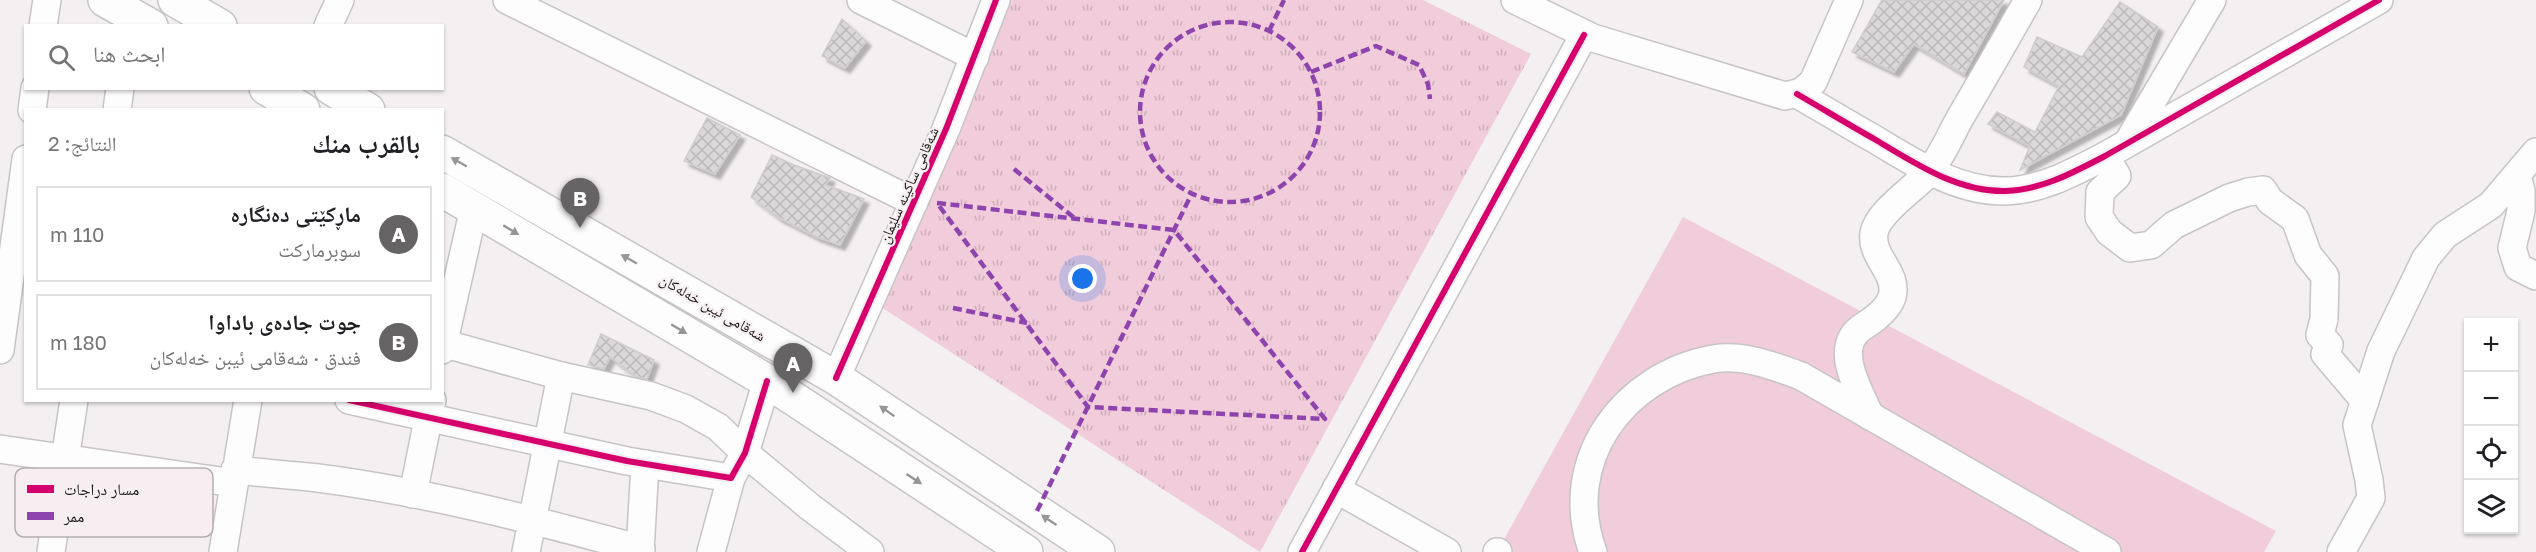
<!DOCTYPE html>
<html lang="ar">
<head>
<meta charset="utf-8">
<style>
	body { margin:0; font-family:"Golos Text","Noto Naskh Arabic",sans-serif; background:#f2f2f2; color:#202124; direction:rtl }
	.controls { position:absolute; right:18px; bottom:18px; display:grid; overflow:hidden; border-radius:0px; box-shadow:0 2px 4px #0004 }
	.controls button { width:54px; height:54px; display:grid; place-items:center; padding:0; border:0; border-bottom:2px solid #e0e0e0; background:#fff; color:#202124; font:30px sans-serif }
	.you { position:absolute; left:1083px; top:279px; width:21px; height:21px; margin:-15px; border:4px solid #fff; border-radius:50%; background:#1a73e8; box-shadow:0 0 0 9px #1a73e833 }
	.badge { display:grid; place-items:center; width:39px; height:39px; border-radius:50%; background:#666364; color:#fff; font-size:20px; font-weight:700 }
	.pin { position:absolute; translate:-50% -50px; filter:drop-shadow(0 2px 3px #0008) }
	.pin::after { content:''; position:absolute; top:32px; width:21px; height:18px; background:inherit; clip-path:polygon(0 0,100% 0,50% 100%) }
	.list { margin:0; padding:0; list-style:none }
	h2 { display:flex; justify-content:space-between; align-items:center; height:78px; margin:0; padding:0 24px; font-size:26px }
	h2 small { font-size:20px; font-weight:400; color:#757577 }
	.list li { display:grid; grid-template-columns:39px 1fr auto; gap:18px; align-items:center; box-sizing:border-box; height:96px; margin:0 12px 12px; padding:0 12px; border:2px solid #e0e0e0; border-radius:0px }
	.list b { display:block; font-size:22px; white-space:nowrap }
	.list p { margin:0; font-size:20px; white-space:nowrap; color:#757577 }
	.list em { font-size:20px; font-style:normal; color:#757577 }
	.icon { flex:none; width:33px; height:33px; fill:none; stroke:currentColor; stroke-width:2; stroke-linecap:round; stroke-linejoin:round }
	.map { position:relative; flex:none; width:2536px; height:552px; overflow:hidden; direction:ltr }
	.search { position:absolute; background:#fff; box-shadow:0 2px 4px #0004; left:24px; top:24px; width:420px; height:66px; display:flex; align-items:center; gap:15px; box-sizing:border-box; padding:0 21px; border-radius:0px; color:#757577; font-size:22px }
	.panel { position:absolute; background:#fff; box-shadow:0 2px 4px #0004; left:24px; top:108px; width:420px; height:294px; border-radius:0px; direction:rtl }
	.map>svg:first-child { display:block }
	.grass { fill:url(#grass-tufts) }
	.garden { fill:#f1ccdb }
	.building { fill:url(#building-cross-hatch); stroke:#d0cdce; stroke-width:1.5; filter:url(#shadow) }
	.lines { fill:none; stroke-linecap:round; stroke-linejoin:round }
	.minor-casing { stroke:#c7c4c5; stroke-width:30 }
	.major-casing { stroke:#c7c4c5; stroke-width:36 }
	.minor { stroke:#fdfdfd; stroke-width:27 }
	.major { stroke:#fdfdfd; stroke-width:33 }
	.quiet { stroke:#8e44ad; stroke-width:4.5; stroke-dasharray:9 4.5; stroke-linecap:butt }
	.cycleway-casing { stroke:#f6eef1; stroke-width:10 }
	.cycleway { stroke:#d6006c; stroke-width:6 }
	.oneway { fill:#979696 }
	.labels { text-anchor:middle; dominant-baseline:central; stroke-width:4.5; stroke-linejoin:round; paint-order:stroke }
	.street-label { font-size:15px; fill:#1a1718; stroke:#f6eef1 }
	.key { fill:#f6eef1; stroke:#b4aeb0; stroke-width:1.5 }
	.key-label { font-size:16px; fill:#1a1718 }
</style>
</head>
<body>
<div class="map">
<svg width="2536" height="552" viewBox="0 0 2536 552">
	<defs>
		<pattern id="grass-tufts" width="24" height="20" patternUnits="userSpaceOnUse" patternTransform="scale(1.5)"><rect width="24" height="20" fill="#f1ccdb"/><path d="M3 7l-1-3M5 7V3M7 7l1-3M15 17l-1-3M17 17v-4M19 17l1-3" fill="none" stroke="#ceaebb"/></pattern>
		<pattern id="building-cross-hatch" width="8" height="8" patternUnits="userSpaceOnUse" patternTransform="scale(1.5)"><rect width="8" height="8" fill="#dbd8da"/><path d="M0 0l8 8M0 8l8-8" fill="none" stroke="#bbb9ba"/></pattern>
		<filter id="shadow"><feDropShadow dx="5" dy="5" stdDeviation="1.5" flood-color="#0004"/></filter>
	</defs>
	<rect width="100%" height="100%" fill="#f4f0f2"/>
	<path class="grass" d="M1008,0H1423L1531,54L1260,552L881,307Z"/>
	<path class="garden" d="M1683,217L2276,531L2264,552H1497Z"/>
	<g class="building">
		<path d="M1882,0H2004L1964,74L1914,44L1894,72L1852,52Z"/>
		<path d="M2120,2L2158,27L2121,115L2020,170L2030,146L1988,124L1997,112L2035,132L2059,86L2024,67L2037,37L2082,57Z"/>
		<path d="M842,19L866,41L845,68L822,56Z"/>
		<path d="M707,118L740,135L715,174L684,161Z"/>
		<path d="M772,155L794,165L830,178L826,185L864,199L840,245L817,237L778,217L751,197Z"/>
		<path d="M601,334L654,360L647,379L637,377L610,357L604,369L588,365Z"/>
	</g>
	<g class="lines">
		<g class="minor-casing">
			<g id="minor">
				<path d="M507,0L914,202"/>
				<path d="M861,0L975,57"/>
				<path d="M1515,0L1593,38L1785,96L1801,92L1813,82L1849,0"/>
				<path d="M43,26L47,0"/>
				<path d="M328,26L340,0"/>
				<path d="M1797,94C1823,109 1849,125 1876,140C1916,164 1958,192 2006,191C2042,190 2074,172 2105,156L2379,0"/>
				<path d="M32,110L35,88"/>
				<path d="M117,110L120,88"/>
				<path d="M2128,142L2212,0"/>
				<path d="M2105,156L2117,176L2100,192L2099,217L2109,232L2130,248L2151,245L2174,225L2229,198L2248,192L2263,190L2270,201L2295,219L2308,255L2325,276L2324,319L2320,335L2329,345L2325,354L2365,401"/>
				<path d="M2517,175L2521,191V211L2512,248L2518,267L2536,276"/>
				<path d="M442,343L561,376L651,396L686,409L718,427L745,453L810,507L870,552"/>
				<path d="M0,350L26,159"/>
				<path d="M442,350L474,208"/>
				<path d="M836,378L946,129L996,0"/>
				<path d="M349,400L627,461L731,478L745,453L767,381"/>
				<path d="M1870,416C1859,390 1831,346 1864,326C1875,319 1888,309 1892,297C1899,273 1870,257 1874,233C1878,212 1914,189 1928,173C1941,158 1950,136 1960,118C1983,79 2006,39 2028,0"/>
				<path d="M0,449L234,483"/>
				<path d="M235,470C263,473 291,475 318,478C427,492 534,520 641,549"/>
				<path d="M1336,489L1447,552"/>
				<path d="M413,494L432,400"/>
				<path d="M51,552L74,400"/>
				<path d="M223,552L248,400"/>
				<path d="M526,552L561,376"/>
				<path d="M640,552L645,464"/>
				<path d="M711,552L731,478"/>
				<path d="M1302,552L1584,35"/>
				<path d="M1497,552H1498"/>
				<path d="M1593,552C1560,462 1622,376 1713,359C1743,354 1774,366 1801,376L2107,552"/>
				<path d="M2341,552L2371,498L2369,480L2357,425L2381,351L2426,258L2445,235L2491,205L2536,152"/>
			</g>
		</g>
		<g class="major-casing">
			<g id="major">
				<path d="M105,0L151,26"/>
				<path d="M175,0L220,26"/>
				<path d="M266,88L303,110"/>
				<path d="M331,88L368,110"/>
				<path d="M442,152L836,378L1098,552"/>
				<path d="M442,190L767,381L1026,552"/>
			</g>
		</g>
		<use href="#minor" class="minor"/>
		<use href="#major" class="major"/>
		<g class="quiet">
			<circle cx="1230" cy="112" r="90"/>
			<path d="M1269,31L1284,0"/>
			<path d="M1311,72L1376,46L1419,65L1428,84L1430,99"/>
			<path d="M1014,169L1077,220"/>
			<path d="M937,203L1174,230L1325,419L1088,407Z"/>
			<path d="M953,308L1027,323"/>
			<path d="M1037,511L1192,193"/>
		</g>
		<g class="cycleway-casing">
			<g id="cycleway">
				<path d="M1797,94C1823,109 1849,125 1876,140C1916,164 1958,192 2006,191C2042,190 2074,172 2105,156L2379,0"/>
				<path d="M836,378L946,129L996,0"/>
				<path d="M349,400L627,461L731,478L745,453L767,381"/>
				<path d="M1302,552L1584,35"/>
			</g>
		</g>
		<use href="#cycleway" class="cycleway"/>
	</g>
	<defs><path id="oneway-solid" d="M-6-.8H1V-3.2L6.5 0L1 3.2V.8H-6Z" transform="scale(1.5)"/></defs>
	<g class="oneway">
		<use href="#oneway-solid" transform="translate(459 162) rotate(-150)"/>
		<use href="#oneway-solid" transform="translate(511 230) rotate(31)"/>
		<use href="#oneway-solid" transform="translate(629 259) rotate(-150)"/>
		<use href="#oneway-solid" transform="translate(679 329) rotate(31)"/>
		<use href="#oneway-solid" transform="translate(887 411) rotate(-145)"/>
		<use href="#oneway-solid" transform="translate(914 479) rotate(33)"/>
		<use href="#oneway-solid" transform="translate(1049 520) rotate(-146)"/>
	</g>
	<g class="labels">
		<g class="street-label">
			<text transform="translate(908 185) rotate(-66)">شەقامی ساکینە سلێمان</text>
			<text transform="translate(713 307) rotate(30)">شەقامی ئیبن خەلەکان</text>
		</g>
	</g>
	<rect x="15" y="468" width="198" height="69" rx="9" class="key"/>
	<rect x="27" y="485" width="27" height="8" fill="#d6006c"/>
	<rect x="27" y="512" width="27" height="8" fill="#8e44ad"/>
	<g class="key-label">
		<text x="64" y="495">مسار دراجات</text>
		<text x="64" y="522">ممر</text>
	</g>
</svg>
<div class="controls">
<button>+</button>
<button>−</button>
<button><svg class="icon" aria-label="locate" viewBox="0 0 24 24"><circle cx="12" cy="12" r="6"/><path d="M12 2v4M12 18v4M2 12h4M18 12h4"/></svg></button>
<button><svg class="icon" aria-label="layers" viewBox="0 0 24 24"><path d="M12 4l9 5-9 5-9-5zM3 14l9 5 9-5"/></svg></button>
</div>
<div class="you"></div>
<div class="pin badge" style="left:793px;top:393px">A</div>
<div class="pin badge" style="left:580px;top:228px">B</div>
<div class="search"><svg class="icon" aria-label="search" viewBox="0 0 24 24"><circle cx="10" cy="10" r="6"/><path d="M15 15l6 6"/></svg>ابحث هنا</div>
<section class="panel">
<h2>بالقرب منك<small>النتائج: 2</small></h2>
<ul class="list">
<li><span class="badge">A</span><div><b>ماڕكێتی دەنگارە</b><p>سوبرماركت</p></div><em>110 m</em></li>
<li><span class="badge">B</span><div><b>جوت جادەی باداوا</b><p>فندق · شەقامی ئیبن خەلەکان</p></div><em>180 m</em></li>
</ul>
</section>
</div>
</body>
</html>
